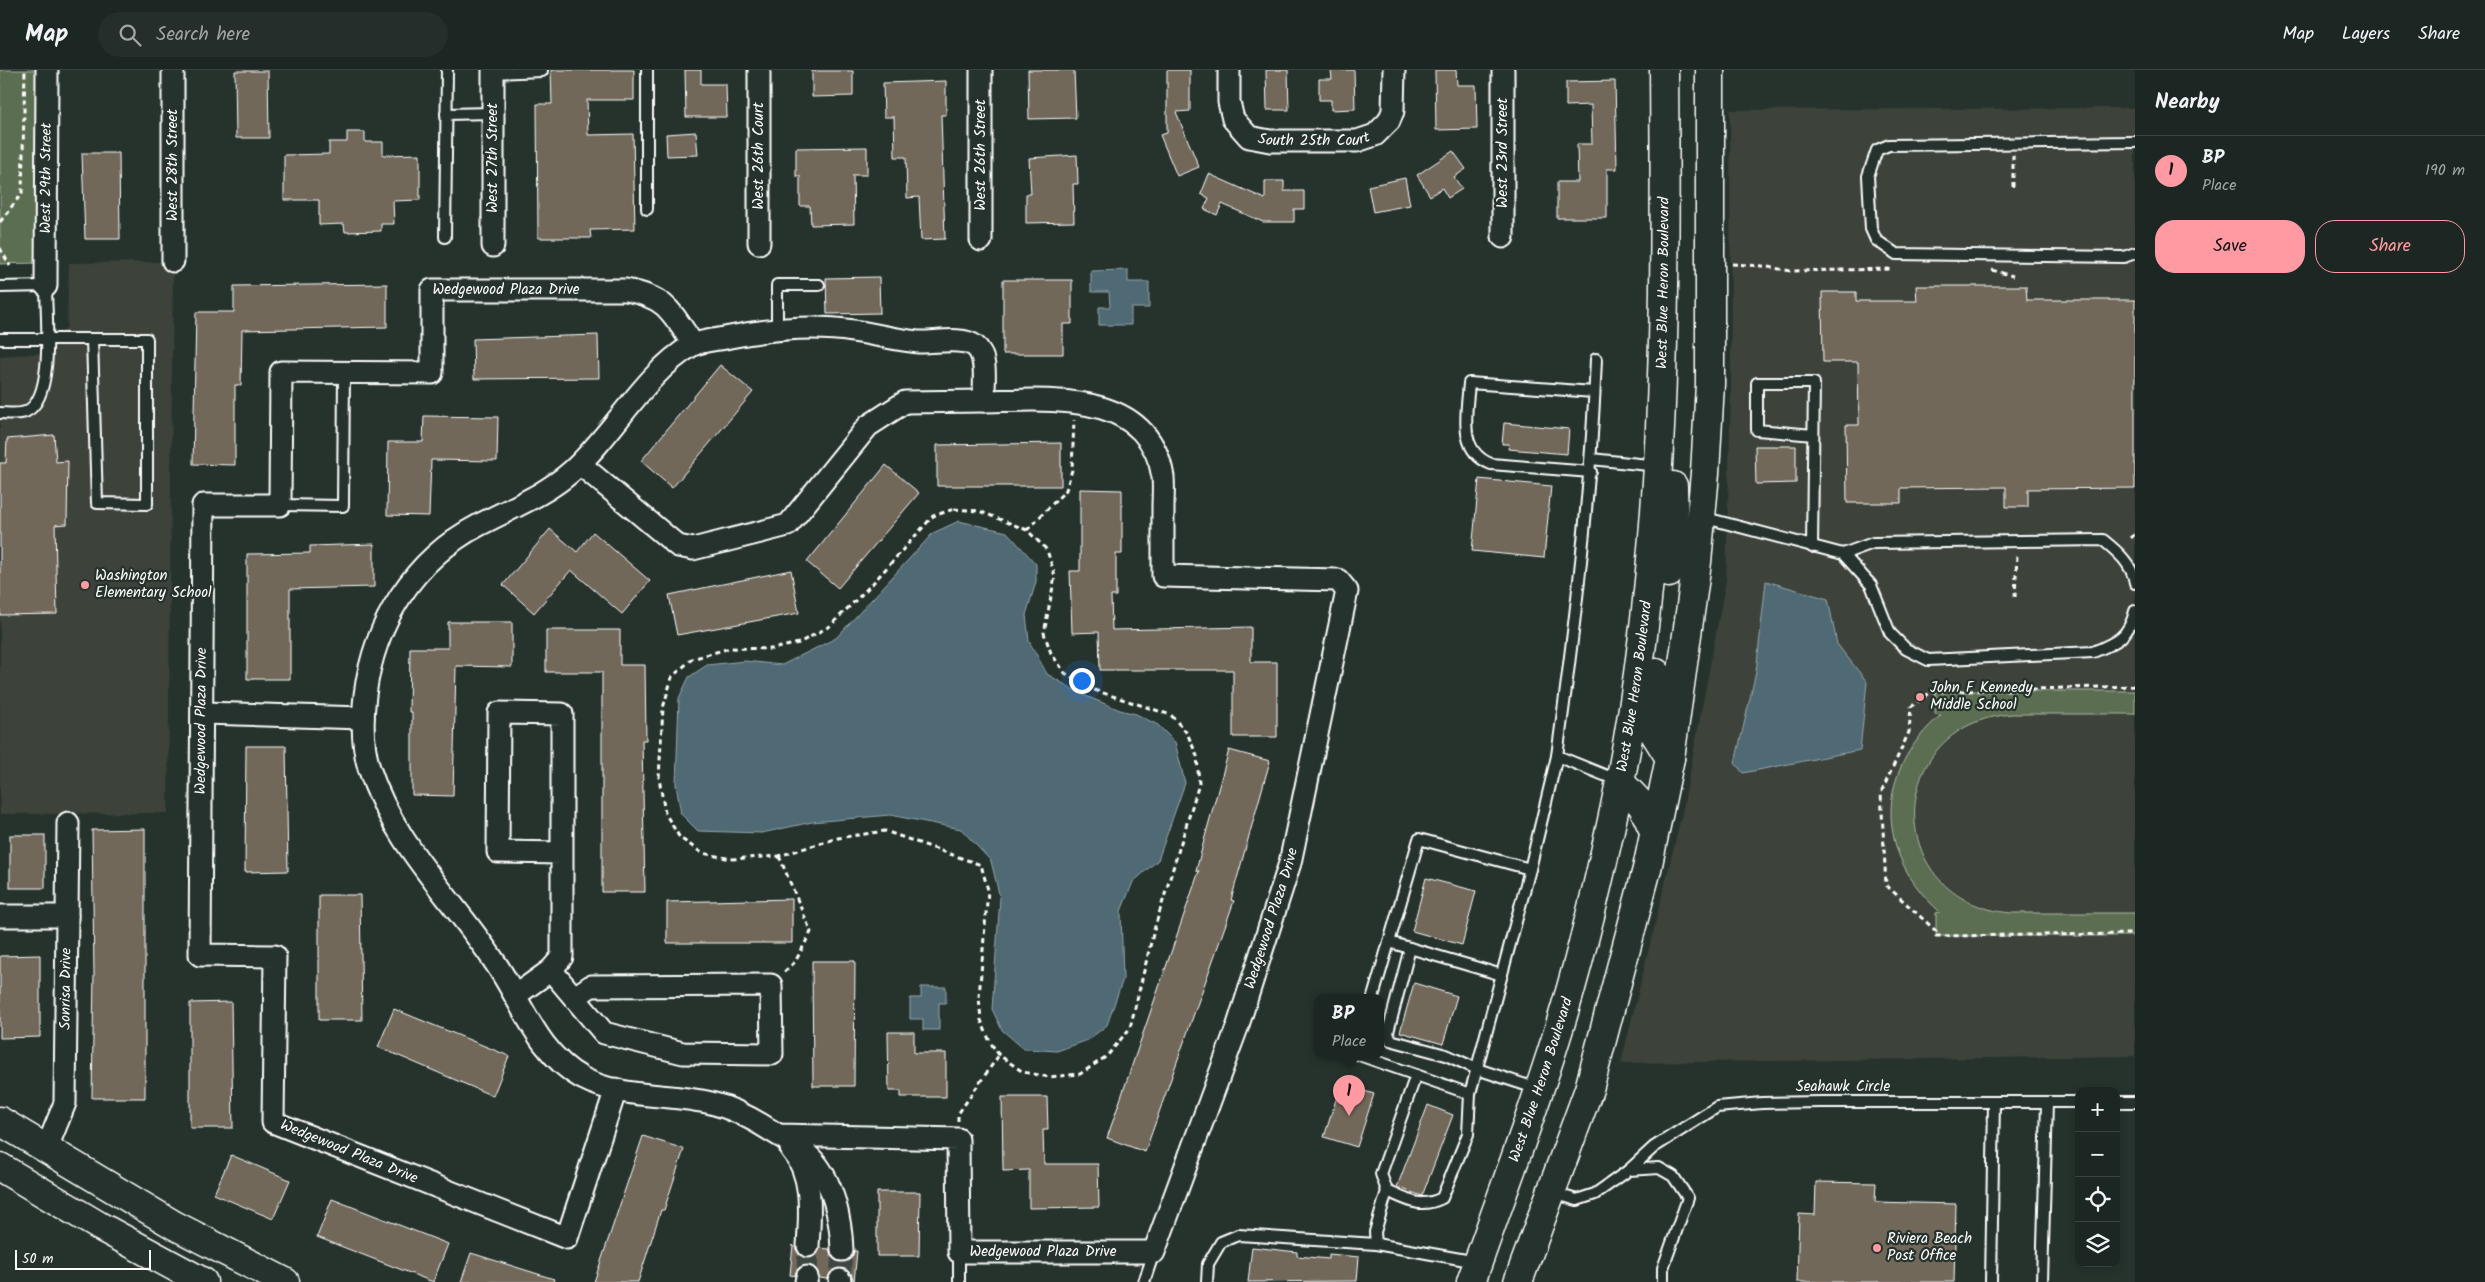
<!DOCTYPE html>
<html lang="en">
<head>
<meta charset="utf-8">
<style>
	body { margin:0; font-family:Kalam,sans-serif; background:#252e2a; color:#f1f3f6 }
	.controls { position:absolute; right:15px; bottom:15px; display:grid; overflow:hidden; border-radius:10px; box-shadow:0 2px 8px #0003 }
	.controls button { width:45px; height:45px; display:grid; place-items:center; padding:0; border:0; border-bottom:1px solid #3a4340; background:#1c2622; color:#f1f3f6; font:25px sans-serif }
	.scale { position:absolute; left:15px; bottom:12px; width:136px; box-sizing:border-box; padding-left:5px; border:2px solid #fff; border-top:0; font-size:14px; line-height:18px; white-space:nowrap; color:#fff; -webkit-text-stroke:4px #26332d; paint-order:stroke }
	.you { position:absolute; left:1081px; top:610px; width:18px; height:18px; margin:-12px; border:4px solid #fff; border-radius:50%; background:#1a73e8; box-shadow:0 0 0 8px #1a73e833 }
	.badge { display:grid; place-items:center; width:32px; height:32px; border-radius:50%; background:#ff9aa2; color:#111; font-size:16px; font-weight:700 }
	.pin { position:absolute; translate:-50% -41px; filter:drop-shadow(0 1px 2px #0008) }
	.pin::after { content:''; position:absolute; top:26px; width:18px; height:15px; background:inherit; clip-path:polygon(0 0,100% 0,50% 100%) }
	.popup { position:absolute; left:1314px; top:924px; width:70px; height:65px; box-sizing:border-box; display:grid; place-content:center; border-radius:10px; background:#1c2622; filter:drop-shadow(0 1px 4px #0005); font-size:16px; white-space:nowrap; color:#a0a5a5 }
	.popup b { font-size:19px; color:#f1f3f6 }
	.popup::after { content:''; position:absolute; left:50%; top:100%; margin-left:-10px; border:10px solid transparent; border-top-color:#1c2622 }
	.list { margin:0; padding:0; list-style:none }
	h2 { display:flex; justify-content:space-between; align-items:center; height:65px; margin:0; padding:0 20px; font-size:21px }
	h2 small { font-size:16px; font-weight:400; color:#a0a5a5 }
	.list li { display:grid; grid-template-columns:32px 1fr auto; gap:15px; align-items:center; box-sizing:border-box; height:70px; padding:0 20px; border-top:1px solid #3a4340 }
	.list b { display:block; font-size:19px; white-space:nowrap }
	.list p { margin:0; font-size:16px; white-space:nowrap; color:#a0a5a5 }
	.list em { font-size:16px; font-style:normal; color:#a0a5a5 }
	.actions { display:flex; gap:10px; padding:15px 20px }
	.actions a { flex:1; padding:11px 0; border:1px solid #ff9aa2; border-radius:20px; text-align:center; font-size:18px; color:#ff9aa2 }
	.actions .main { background:#ff9aa2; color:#111 }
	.icon { flex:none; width:28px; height:28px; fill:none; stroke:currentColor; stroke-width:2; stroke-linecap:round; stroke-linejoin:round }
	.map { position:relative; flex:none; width:2135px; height:1212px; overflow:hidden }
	header { display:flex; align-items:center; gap:30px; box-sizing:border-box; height:70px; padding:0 25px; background:#1c2622; border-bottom:1px solid #3a4340 }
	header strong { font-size:24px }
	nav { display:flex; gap:28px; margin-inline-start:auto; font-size:18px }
	.search { width:350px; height:45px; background:#252e2a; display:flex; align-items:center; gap:12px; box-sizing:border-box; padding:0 18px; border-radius:28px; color:#a0a5a5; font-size:19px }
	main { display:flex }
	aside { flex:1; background:#1c2622 }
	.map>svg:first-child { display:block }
	.built { fill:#3d433a }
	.green { fill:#5b6e51; stroke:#adb6a8 }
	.water { fill:#506a75; stroke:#96a6ac }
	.building { fill:#72685a; stroke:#fff }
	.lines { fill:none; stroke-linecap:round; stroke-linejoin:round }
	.street-tunnel { stroke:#3c4742; stroke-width:21; stroke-dasharray:21 11; stroke-linecap:butt }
	.lane-casing { stroke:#fff; stroke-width:14 }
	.street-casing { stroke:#fff; stroke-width:25 }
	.secondary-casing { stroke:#fff; stroke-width:31 }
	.primary-casing { stroke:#fff; stroke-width:31 }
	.path { stroke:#fff; stroke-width:3; stroke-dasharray:5 4; stroke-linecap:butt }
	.lane { stroke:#26332d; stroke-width:10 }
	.street { stroke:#26332d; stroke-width:21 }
	.secondary { stroke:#26332d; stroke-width:28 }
	.primary { stroke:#26332d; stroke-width:28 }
	.poi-dot { fill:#ff9aa2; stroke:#26332d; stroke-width:2 }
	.labels { text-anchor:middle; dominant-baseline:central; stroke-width:4.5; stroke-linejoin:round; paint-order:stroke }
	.street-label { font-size:15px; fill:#fff; stroke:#26332d }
	.poi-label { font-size:15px; fill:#fff; stroke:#26332d; text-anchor:start }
</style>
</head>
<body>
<header>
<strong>Map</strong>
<div class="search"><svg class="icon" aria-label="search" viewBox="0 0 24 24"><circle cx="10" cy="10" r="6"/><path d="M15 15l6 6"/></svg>Search here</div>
<nav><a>Map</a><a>Layers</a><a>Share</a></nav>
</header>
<main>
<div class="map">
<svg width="2135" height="1212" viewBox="0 0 2135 1212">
	<rect width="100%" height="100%" fill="#26332d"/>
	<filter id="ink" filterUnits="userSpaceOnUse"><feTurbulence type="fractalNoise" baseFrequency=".02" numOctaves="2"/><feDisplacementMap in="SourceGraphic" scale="10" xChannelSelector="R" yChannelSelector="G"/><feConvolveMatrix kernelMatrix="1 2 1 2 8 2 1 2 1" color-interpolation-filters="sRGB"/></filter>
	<g filter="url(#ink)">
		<g class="built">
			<path d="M2135,38V986L1621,993L1682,744L1726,510L1731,323L1730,40Z"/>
			<path d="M173,192L168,743L0,744V286L48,283L67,256L69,193Z"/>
		</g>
		<g class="green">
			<path d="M0,0H36L35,193L0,194Z"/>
			<path d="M1936,621H2135V644H2013C1882,653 1882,833 2012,843H2135V866H1936V843L1940,842C1875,784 1874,702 1941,645L1935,644Z"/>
		</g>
		<g class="water">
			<path d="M1128,200V212H1149V238H1131V255H1099V237H1110L1109,222H1091V201Z"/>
			<path d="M959,451L1007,462L1036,494V512L1026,545L1029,571L1047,604L1081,624L1120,640L1136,644L1158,655L1175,672L1185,713L1158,790L1133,812L1121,841L1123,909L1107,955L1088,970L1057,981L1024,979L1002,960L992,939L1000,828L991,791L961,759L890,745L812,752L762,763L698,761L681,744L676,715L679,628L689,607L707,595L745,591L782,595L836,568L933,463Z"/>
			<path d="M1766,511L1828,529L1837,574L1867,612L1860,680L1743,703L1735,693L1756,602Z"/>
			<path d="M921,917H946V933H939V960H923V949H910V928H921Z"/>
		</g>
		<g class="building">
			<path d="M551,0H634V30H587L588,65L633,64L635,159L590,160L591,168H538L537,34H552Z"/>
			<path d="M685,0H701V14H726L727,47H686Z"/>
			<path d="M1028,0H1074L1076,48L1029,49Z"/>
			<path d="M1167,0H1190V41L1176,42L1199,97L1177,106L1160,65L1167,63Z"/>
			<path d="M1266,0H1288L1289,40H1267Z"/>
			<path d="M1331,0H1354L1355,39L1331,40V30H1319V9H1332Z"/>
			<path d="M1435,0H1456L1457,15H1476L1477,59L1436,60Z"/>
			<path d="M235,1H268L269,68H236Z"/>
			<path d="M812,1H853V26L812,27Z"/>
			<path d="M946,11V45H941L945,169L921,170L919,127L907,128L906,87H895L894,47H884L883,13Z"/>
			<path d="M1615,11L1617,99H1607V148H1557V112H1578L1577,74H1592L1591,35L1566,36V12Z"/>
			<path d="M347,62H365V72H383V85L420,84V130L393,131L394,154H381V161L345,162L344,154L319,155V130H284V85L329,84V72H347Z"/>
			<path d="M696,62L698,85L667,86L666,64Z"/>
			<path d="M867,77V105H853L854,154L811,155L810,136H800V106H796V78Z"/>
			<path d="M1453,81L1466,99L1454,107L1462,119L1448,128L1442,118L1430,126L1417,105Z"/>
			<path d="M82,83H119L120,169H85Z"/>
			<path d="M1077,85L1078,114H1073L1074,152L1026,153V124H1031L1029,88Z"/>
			<path d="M1209,104L1265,129V111H1284V121H1304V139H1294V152H1263L1222,134L1217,145L1204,139L1209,128L1201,124Z"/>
			<path d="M1405,108L1410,135L1373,142L1368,116Z"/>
			<path d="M879,207L880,243L827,244L826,208Z"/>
			<path d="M1003,210H1072V254H1063V284H1003Z"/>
			<path d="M387,214V257L242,260L241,315H235V395L193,394L196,242H234V216Z"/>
			<path d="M1916,216H2026L2027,230H2135V418L2028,419V437H2006V417L1901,418V433H1847L1846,355H1859L1858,292H1823L1822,222H1856V231H1917Z"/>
			<path d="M598,265L599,308L474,309L473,269Z"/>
			<path d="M720,295L753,322L672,418L641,391Z"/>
			<path d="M424,346L498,347L497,391L431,390L429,446L387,445L388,372H423Z"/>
			<path d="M1504,353L1569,359L1567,384L1508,379L1509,374H1502Z"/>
			<path d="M54,365L56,392L68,391L67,454L55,455L57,544L0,545V393H6L7,369Z"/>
			<path d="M1061,373V416H937V375Z"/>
			<path d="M1755,376H1796V413L1756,414Z"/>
			<path d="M886,395L919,423L838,518L807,492Z"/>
			<path d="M1479,409L1551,416L1544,488L1472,481Z"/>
			<path d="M1080,419L1122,420V484H1116V526H1111L1112,560L1251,557V592H1277V667H1233V600H1100L1099,562L1072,563L1070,501H1080Z"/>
			<path d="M550,459L577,482L593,462L650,511L622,544L571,500L534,543L503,515Z"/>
			<path d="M374,474V517L290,519V609H247V484L310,483V476Z"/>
			<path d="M791,500L799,543L677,565L669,525Z"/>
			<path d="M448,552H512V597L456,596L453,726L412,725V642H409L410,578H448Z"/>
			<path d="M546,560H620V595H645L646,670H642L645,822H602V602H546Z"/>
			<path d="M246,676H286L288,801L245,802Z"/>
			<path d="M1229,680L1270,691L1231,830L1234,831L1145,1082L1107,1068L1199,801H1196L1206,763Z"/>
			<path d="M145,759V1028H92L94,903L92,760Z"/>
			<rect x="10" y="765" width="35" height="53"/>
			<path d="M1426,808L1476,821L1462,875L1412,861Z"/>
			<path d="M319,825H360L362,950H319Z"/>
			<path d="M792,829V873H667V832Z"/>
			<path d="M40,885V967L0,968V886Z"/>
			<path d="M812,891H855L854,1016H813Z"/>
			<path d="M1414,913L1457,926L1443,974L1400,962Z"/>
			<path d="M231,932L233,1058H190V933Z"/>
			<path d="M394,939L509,986L493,1026L378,977Z"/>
			<path d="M888,962H914V983H946V1027H901V1021H889Z"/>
			<path d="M1341,1014L1374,1024L1357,1077L1324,1067Z"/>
			<path d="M1002,1027H1047L1048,1060H1043L1044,1094H1098L1099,1137L1029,1138V1100L1003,1101Z"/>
			<path d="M1428,1035L1453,1045L1422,1126L1397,1117Z"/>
			<path d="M643,1066L684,1079L664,1140H661L638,1212H594Z"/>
			<path d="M231,1085L290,1110L273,1149L214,1124Z"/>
			<path d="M1816,1112L1876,1113L1875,1132L1956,1134L1954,1212H1797L1799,1144L1815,1145Z"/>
			<path d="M877,1122H920L919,1186H877Z"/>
			<path d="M332,1129L448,1174L433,1212L317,1167Z"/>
			<path d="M793,1175L801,1186L807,1188L814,1187L820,1178L829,1179L832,1187L842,1192L849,1190L854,1181H857L854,1212L851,1203L840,1198L833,1199L828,1209L819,1208L816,1198L809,1195H803L797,1199L795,1206L790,1205Z"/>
			<path d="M1252,1177L1297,1182V1186L1329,1189V1184L1359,1187L1357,1211L1248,1212Z"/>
			<path d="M471,1183L554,1209L553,1212H461Z"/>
		</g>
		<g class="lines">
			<g class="street-tunnel">
				<path d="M807,1207L808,1176"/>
				<path d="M840,1210L842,1180"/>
			</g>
			<g class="lane-casing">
				<g id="lane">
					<path d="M493,3L542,1"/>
					<path d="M446,44L493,43"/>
					<path d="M2135,72L1889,75L1877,80L1868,106L1871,159L1876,170L1896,184L2124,187L2135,183"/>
					<path d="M647,139V0"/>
					<path d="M445,167L447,0"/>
					<path d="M0,217L46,216C46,245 55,327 27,341C21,345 7,343 0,343"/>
					<path d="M777,259V215H819"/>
					<path d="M0,269H92L97,433L147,434V269H92"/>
					<path d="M1591,389L1658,396"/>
					<path d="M1591,402L1491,394C1457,381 1467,342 1469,313L1594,322"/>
					<path d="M280,435L343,436L344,303"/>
					<path d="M1702,447L1843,484L1871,515L1890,563L1906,579L1928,590L2093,582C2116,573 2129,567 2135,541"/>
					<path d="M1812,477L1814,313H1757V360L1813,365"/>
					<path d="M1843,484L1873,473L2103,470C2118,482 2132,494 2135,513"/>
					<path d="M1557,686C1575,554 1591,422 1596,289"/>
					<path d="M1389,872L1502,905"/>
					<path d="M1410,878L1388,962L1390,970L1446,985L1477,999L1538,1019"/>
					<path d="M1373,927L1419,769L1530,799"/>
					<path d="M1359,985L1416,1005"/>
					<path d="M2116,1032H2135"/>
					<path d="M1629,1100L1654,1077L1717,1037L1762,1033L1822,1032H2079"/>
					<path d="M1387,1121C1408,1130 1420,1139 1442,1128L1468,1064L1470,1024L1530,799L1557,686L1619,711"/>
					<path d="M1553,1123L1577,1130L1595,1124L1629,1100L1659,1098L1673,1106L1688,1128L1663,1198V1212"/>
					<path d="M1376,1174L1375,1162L1387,1121L1381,1104L1416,1005L1470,1024"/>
					<path d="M959,1212V1182"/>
					<path d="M1144,1212L1154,1182"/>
					<path d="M1207,1212L1208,1194L1221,1172L1238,1165L1376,1174L1477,1192"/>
					<path d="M1991,1212L1994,1032"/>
					<path d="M2042,1212L2047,1032"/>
				</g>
			</g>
			<g class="street-casing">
				<g id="street">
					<path d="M173,0V191"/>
					<path d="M759,0V173"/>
					<path id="s1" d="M1229,0V32L1233,49L1249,67L1270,71H1357L1375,65L1389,51L1393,41L1394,0"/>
					<path d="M1503,0V167"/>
					<path d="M981,170V0"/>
					<path d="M493,176V0"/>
					<path id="s2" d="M46,216L47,0"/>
					<path d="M580,394L678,476L693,479L788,455L868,356L905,332L984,331"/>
					<path d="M203,643L363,648"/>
					<path d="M0,846H67"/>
					<path d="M551,900L604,963L683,983L772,984L771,915L591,916L575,927"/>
					<path d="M516,925L551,900L562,887V644L499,643L498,782L562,783"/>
					<path id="s3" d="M616,1019L567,1168L273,1052L275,886L200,885L203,435H280L281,302L432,303V220H626C668,228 671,242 693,274"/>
					<path id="s4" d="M779,1065L958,1069L959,1182H1154L1238,955L1290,793L1347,521L1338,510L1163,506C1163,483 1163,460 1163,438C1163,428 1164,417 1163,407C1149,319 1050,330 984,331C983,315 989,287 975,276C962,266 934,273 918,272C896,270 875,264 853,261C813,255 770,259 730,267C718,270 701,270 691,276C646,302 611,367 572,401C545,425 511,438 479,455C414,489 374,552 365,625C362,650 362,675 369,698C393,773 452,828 494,891C522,931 537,983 582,1008C622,1029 668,1023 711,1033C732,1038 753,1049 770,1060C785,1069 799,1076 811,1088C833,1110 841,1150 842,1180"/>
					<path d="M791,1079C814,1105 810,1144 808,1176"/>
					<path id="s5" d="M46,1080L65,1033L68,753"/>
					<path d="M806,1212L807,1207"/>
					<path d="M840,1212V1210"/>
				</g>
			</g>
			<g class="secondary-casing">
				<g id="secondary">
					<path d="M0,1051L174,1155L285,1212"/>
					<path d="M0,1097L101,1157L203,1212"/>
				</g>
			</g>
			<g class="primary-casing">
				<g id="primary">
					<path d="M1669,503L1674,456L1673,416"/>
					<path d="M1656,603L1651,646L1653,661L1670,688"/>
					<path d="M1620,712L1642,735L1654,761"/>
					<path id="s6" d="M1471,1212C1505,1115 1543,1017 1571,918C1590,850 1606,781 1620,712C1666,478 1666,238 1664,0"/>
					<path d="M1518,1212L1589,1019L1647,799L1670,688L1697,492L1705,403L1710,314V0"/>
				</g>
			</g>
			<g class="path">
				<path d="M2013,85V120"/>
				<path d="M0,152L22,123L25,0"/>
				<path d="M0,178L10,196"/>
				<path d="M1732,194L1762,196L1791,201L1893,199"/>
				<path d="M1992,200L2013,206"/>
				<path d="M954,439L979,441L1027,460L1047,480L1055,506L1044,563L1051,583L1065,603L1085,617L1171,645L1187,663L1197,686L1199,714L1154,860L1130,958L1107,986L1080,1004L1049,1007L1023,1002L999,985L990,972L981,950L979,927L988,820L981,795L885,761L838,768L779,786L731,789L702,783L680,768L665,743L659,708L663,638L672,607L692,589L730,578L772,579L799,573L830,556L873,513L933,446Z"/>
				<path d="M1027,460L1066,420L1072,400L1074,350"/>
				<path d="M2131,468L2135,464"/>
				<path d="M2015,527L2017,484"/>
				<path d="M2135,616L1931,622L1911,637L1909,662L1881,723L1886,815L1936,861V866L2135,864"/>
				<path d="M779,786L811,862L795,892L784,902"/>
				<path d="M958,1051V1044L999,985"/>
			</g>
			<use href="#lane" class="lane"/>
			<use href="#street" class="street"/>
			<use href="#secondary" class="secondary"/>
			<use href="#primary" class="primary"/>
		</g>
	</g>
	<g class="poi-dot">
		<circle cx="85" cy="515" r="5"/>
		<circle cx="1920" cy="627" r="5"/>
		<circle cx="1877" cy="1178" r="5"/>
	</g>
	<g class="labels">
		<g class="street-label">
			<text stroke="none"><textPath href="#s1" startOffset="139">South 25th Court</textPath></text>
			<text transform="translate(1503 83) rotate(-90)">West 23rd Street</text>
			<text transform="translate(981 85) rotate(-90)">West 26th Street</text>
			<text transform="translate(759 86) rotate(-90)">West 26th Court</text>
			<text transform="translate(493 88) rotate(-90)">West 27th Street</text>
			<text transform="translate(173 95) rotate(-90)">West 28th Street</text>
			<text stroke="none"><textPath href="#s2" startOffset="108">West 29th Street</textPath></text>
			<text stroke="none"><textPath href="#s6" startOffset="1024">West Blue Heron Boulevard</textPath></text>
			<text stroke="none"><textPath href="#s3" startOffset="1682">Wedgewood Plaza Drive</textPath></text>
			<text stroke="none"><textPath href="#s6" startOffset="619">West Blue Heron Boulevard</textPath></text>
			<text stroke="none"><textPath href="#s3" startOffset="948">Wedgewood Plaza Drive</textPath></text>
			<text stroke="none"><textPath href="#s4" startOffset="841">Wedgewood Plaza Drive</textPath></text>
			<text stroke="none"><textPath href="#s5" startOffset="165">Sonrisa Drive</textPath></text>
			<text stroke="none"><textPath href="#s6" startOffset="214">West Blue Heron Boulevard</textPath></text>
			<text x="1843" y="1017">Seahawk Circle</text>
			<text transform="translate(349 1082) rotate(22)">Wedgewood Plaza Drive</text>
			<text stroke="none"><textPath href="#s4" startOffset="376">Wedgewood Plaza Drive</textPath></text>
		</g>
		<g class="poi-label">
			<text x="95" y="506">Washington<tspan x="95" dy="17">Elementary School</tspan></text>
			<text x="1930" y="618">John F Kennedy<tspan x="1930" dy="17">Middle School</tspan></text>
			<text x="1887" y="1169">Riviera Beach<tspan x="1887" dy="17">Post Office</tspan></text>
		</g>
	</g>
</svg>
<div class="controls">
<button>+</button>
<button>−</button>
<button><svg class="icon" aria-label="locate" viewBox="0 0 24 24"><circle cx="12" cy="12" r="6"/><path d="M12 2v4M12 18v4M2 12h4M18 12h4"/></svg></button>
<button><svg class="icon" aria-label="layers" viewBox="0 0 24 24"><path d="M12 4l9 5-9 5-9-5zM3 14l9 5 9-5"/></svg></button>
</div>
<div class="scale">50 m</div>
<div class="you"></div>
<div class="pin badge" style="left:1349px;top:1046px">1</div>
<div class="popup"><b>BP</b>Place</div>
</div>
<aside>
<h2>Nearby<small></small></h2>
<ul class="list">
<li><span class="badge">1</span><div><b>BP</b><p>Place</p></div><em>190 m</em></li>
</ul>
<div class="actions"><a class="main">Save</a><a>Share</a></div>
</aside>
</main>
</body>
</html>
